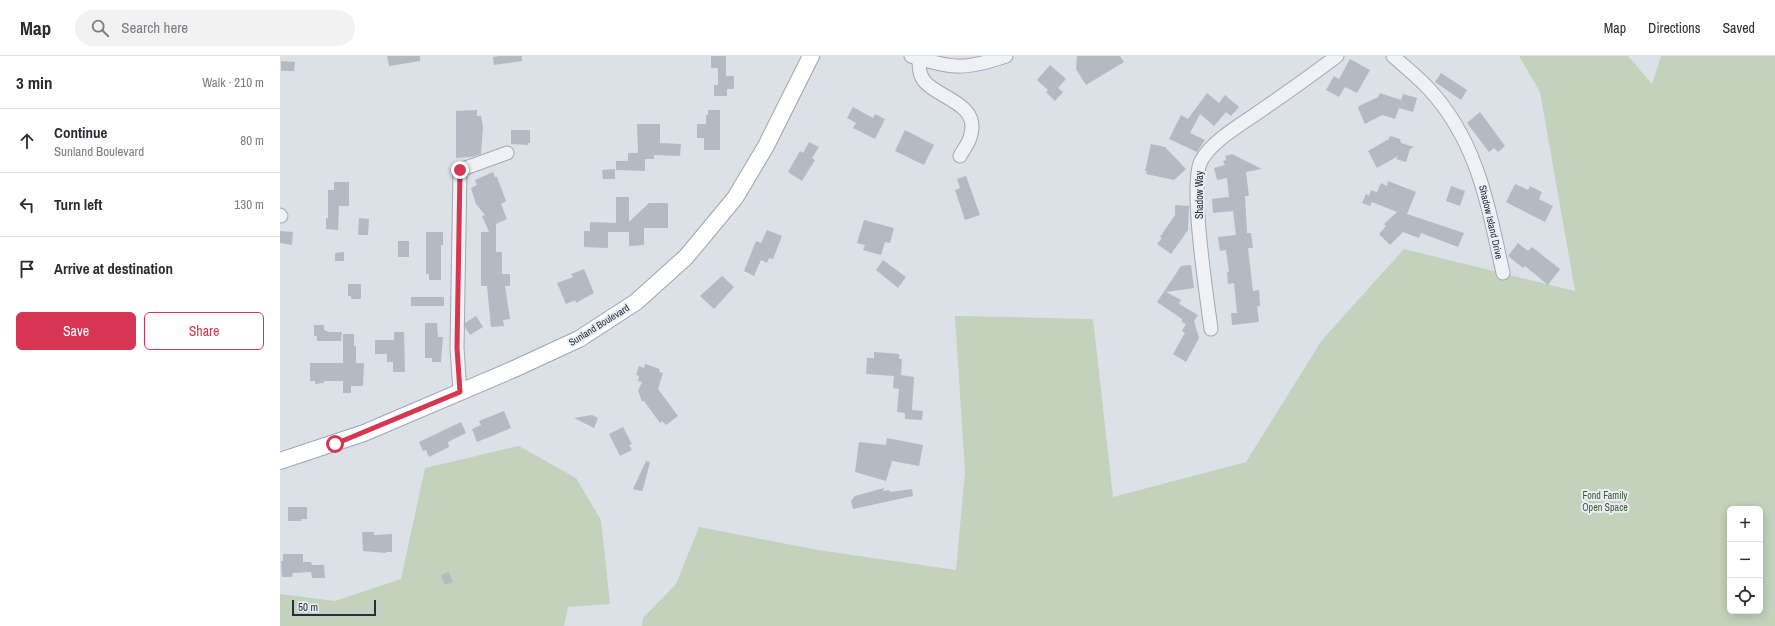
<!DOCTYPE html>
<html lang="en">
<head>
<meta charset="utf-8">
<style>
	body { margin:0; font-family:"Archivo Narrow",sans-serif; background:#f2f2f3; color:#2b2b33 }
	.controls { position:absolute; right:12px; bottom:12px; display:grid; overflow:hidden; border-radius:6px; box-shadow:0 2px 10px #0003 }
	.controls button { width:36px; height:36px; display:grid; place-items:center; padding:0; border:0; border-bottom:1px solid #e1e1e2; background:#fff; color:#2b2b33; font:20px sans-serif }
	.scale { position:absolute; left:12px; bottom:10px; width:84px; box-sizing:border-box; padding-left:4px; border:2px solid #252f3e; border-top:0; font-size:11px; line-height:14px; white-space:nowrap; color:#252f3e; -webkit-text-stroke:3px #ebeff5; paint-order:stroke }
	.stop { position:absolute; width:12px; height:12px; margin:-9px; border:3px solid #d73653; border-radius:50%; background:#fff }
	.stop.end { background:#d73653; border-color:#fff; box-shadow:0 1px 4px #0008 }
	.list { margin:0; padding:0; list-style:none }
	h2 { display:flex; justify-content:space-between; align-items:center; height:52px; margin:0; padding:0 16px; font-size:17px }
	h2 small { font-size:13px; font-weight:400; color:#7c7c81 }
	.list li { display:grid; grid-template-columns:26px 1fr auto; gap:12px; align-items:center; box-sizing:border-box; height:64px; padding:0 16px; border-top:1px solid #e1e1e2 }
	.list b { display:block; font-size:15px; white-space:nowrap }
	.list p { margin:0; font-size:13px; white-space:nowrap; color:#7c7c81 }
	.list em { font-size:13px; font-style:normal; color:#7c7c81 }
	.actions { display:flex; gap:8px; padding:12px 16px }
	.actions a { flex:1; padding:9px 0; border:1px solid #d73653; border-radius:6px; text-align:center; font-size:14px; color:#d73653 }
	.actions .main { background:#d73653; color:#fff }
	.icon { flex:none; width:22px; height:22px; fill:none; stroke:currentColor; stroke-width:2; stroke-linecap:round; stroke-linejoin:round }
	.map { position:relative; flex:none; width:1495px; height:570px; overflow:hidden }
	header { display:flex; align-items:center; gap:24px; box-sizing:border-box; height:56px; padding:0 20px; background:#fff; border-bottom:1px solid #e1e1e2 }
	header strong { font-size:19px }
	nav { display:flex; gap:22px; margin-inline-start:auto; font-size:14px }
	.search { width:280px; height:36px; background:#f2f2f3; display:flex; align-items:center; gap:10px; box-sizing:border-box; padding:0 14px; border-radius:22px; color:#7c7c81; font-size:15px }
	main { display:flex }
	aside { flex:1; background:#fff }
	.map>svg:first-child { display:block }
	.green { fill:#c2d2bc; fill-rule:evenodd }
	.building { fill:#b3bac4 }
	.lines { fill:none; stroke-linecap:round; stroke-linejoin:round }
	.minor-casing { stroke:#a1a8b1; stroke-width:15 }
	.major-casing { stroke:#9aa5b4; stroke-width:18 }
	.minor { stroke:#eff1f5; stroke-width:13 }
	.major { stroke:#fff; stroke-width:16 }
	.route { stroke:#d73653; stroke-width:5 }
	.labels { text-anchor:middle; dominant-baseline:central; stroke-width:4; stroke-linejoin:round; paint-order:stroke }
	.street-label { font-size:10px; fill:#252f3e; stroke:#ebeff5 }
	.park-label { font-size:10px; fill:#3a5b31; stroke:#ebeff5 }
</style>
</head>
<body>
<header>
<strong>Map</strong>
<div class="search"><svg class="icon" aria-label="search" viewBox="0 0 24 24"><circle cx="10" cy="10" r="6"/><path d="M15 15l6 6"/></svg>Search here</div>
<nav><a>Map</a><a>Directions</a><a>Saved</a></nav>
</header>
<main>
<aside>
<h2>3 min<small>Walk · 210 m</small></h2>
<ul class="list">
<li><svg class="icon" aria-label="ahead" viewBox="0 0 24 24"><path d="M12 20V5M6 11l6-6 6 6"/></svg><div><b>Continue</b><p>Sunland Boulevard</p></div><em>80 m</em></li>
<li><svg class="icon" aria-label="left" viewBox="0 0 24 24"><path d="M17 20v-9H6M10 6l-5 5 5 5"/></svg><div><b>Turn left</b></div><em>130 m</em></li>
<li><svg class="icon" aria-label="arrive" viewBox="0 0 24 24"><path d="M6 21V4h12l-3 4 3 4H6"/></svg><div><b>Arrive at destination</b></div></li>
</ul>
<div class="actions"><a class="main">Save</a><a>Share</a></div>
</aside>
<div class="map">
<svg width="1495" height="570" viewBox="0 0 1495 570">
	<rect width="100%" height="100%" fill="#dce1e7"/>
	<g class="green">
		<path d="M1239,0H1348L1372,28L1381,0H1495V570H362L363,562L396,528L419,471L538,494L676,514L685,416L675,260L813,263L833,441L966,406L1042,284L1124,193L1295,235L1260,36ZM1450,453H1480V555H1450Z"/>
		<path d="M239,390L296,422L321,464L330,548L288,551L284,570H0V538L55,545L121,523L145,412Z"/>
	</g>
	<g class="building">
		<path d="M107,0H140V5L109,10Z"/>
		<path d="M220,0H242V5L214,9L213,1Z"/>
		<path d="M431,0H446V20H454V33H447V40H434V29H438V12H431Z"/>
		<path d="M797,0H840L844,6L806,29L796,13Z"/>
		<path d="M1070,3L1090,14L1077,37L1065,31L1059,41L1046,34L1054,20L1059,23Z"/>
		<path d="M1,5L15,6L14,15H1Z"/>
		<path d="M770,9L786,23L778,32L783,36L775,45L766,36L768,34L757,24Z"/>
		<path d="M1161,17L1187,34L1181,44L1155,26Z"/>
		<path d="M927,37L939,47L945,39L959,51L951,60L946,56L934,70L920,58L910,77L925,84L917,96L889,83L901,59L908,63Z"/>
		<path d="M1100,37L1121,44L1123,38L1137,42L1133,56L1119,52L1115,63L1102,59L1085,68L1078,52L1079,50L1098,41Z"/>
		<path d="M573,51L593,62L595,58L605,63L595,83L573,72L576,67L567,62Z"/>
		<path d="M197,54V60H201L203,71L201,98L191,101L176,102V55Z"/>
		<path d="M428,54H440V94H424V82H417V68H426V59H428Z"/>
		<path d="M1200,56L1225,90L1218,96L1214,92L1209,96L1187,67Z"/>
		<path d="M357,68H380V87L401,88L400,100L374,99V103H365V115L336,114V105H348V97H358Z"/>
		<path d="M231,74H250V87H248V89L231,88Z"/>
		<path d="M625,74L654,89L644,109L615,95Z"/>
		<path d="M1110,80L1120,83L1121,87L1134,91L1130,93L1126,106L1116,103L1118,100L1097,112L1088,95L1109,83Z"/>
		<path d="M529,86L539,91L532,102L535,104L522,125L508,116L520,95L523,97Z"/>
		<path d="M871,88L885,91L906,113L894,124L866,118L867,115H865Z"/>
		<path d="M952,98L982,113L966,116L969,140H965L967,177H971L973,192H968L973,235L979,234L980,250H977L979,266L952,269L951,257H957L954,227L948,228L947,216H949L946,194L940,195L938,181L956,179L953,155L933,157L932,143L949,141L947,122L937,124L934,112L945,109L943,105L946,104L945,100Z"/>
		<path d="M335,113V123H323L322,114Z"/>
		<path d="M213,116L215,121H217L226,145L221,148L227,163L216,168V196H222V218H230V230H225L230,263L223,264L224,270L211,271L207,230H201V176H209L202,160L205,159L196,148L191,132L197,129L195,124Z"/>
		<path d="M686,120L700,159L685,164L675,134L680,132L677,123Z"/>
		<path d="M1108,125L1136,136L1127,158L1184,177L1178,191L1141,177L1139,182L1123,176L1110,189L1099,178L1106,170L1104,168L1117,156L1092,146L1090,150L1082,147L1086,138L1089,140L1091,134L1097,136L1101,127L1107,130Z"/>
		<path d="M54,126H69V150H59L58,174L46,173V162H48V134H54Z"/>
		<path d="M1235,128L1248,134L1250,130L1262,136L1259,143L1273,150L1265,166L1226,146Z"/>
		<path d="M1171,130L1185,135L1180,150L1166,145Z"/>
		<path d="M336,141H349V166L369,147H388V172H364V189L349,190V176H328V192L304,191V175H310V166L336,167Z"/>
		<path d="M895,149L909,150L908,174L891,198L877,188L882,182L880,181L895,159Z"/>
		<path d="M79,162L89,163L88,179H78Z"/>
		<path d="M584,164L614,172L610,187L605,186L601,199L583,194L585,189L577,187Z"/>
		<path d="M487,174L502,180L493,203L489,202L487,207L481,204L474,220L464,215L476,185L481,187Z"/>
		<path d="M0,175L13,176L12,189L0,187Z"/>
		<path d="M146,176H163V189H161V224H149V218H146Z"/>
		<rect x="118" y="185" width="11" height="16"/>
		<path d="M1238,187L1248,195L1252,191L1280,213L1268,229L1245,210L1243,212L1228,200Z"/>
		<path d="M64,196V205H55V197Z"/>
		<path d="M603,204L626,221L618,232L596,214Z"/>
		<path d="M911,209L914,232L886,236L901,244L899,248L918,259L914,265L919,282L906,306L893,298L905,277L902,275L906,268L902,266V263L877,246L901,210Z"/>
		<path d="M304,213L314,237L296,247L295,244L286,248L277,227L293,221L291,218Z"/>
		<path d="M442,220L454,231L434,253L420,240Z"/>
		<path d="M68,228H81V243H71V240H68Z"/>
		<rect x="131" y="241" width="33" height="9"/>
		<path d="M196,260L203,271L190,279L185,271V267Z"/>
		<path d="M145,267H157L158,281H163L161,306H152V302H145Z"/>
		<path d="M34,269H44V274L49,276H62L61,285H37V280H34Z"/>
		<path d="M114,276H124L125,316H113V306H107V298H95V284H114Z"/>
		<path d="M63,278H74V290H76V307H84L83,330H71V337H63V325H44V327L35,328V325H30V307H63Z"/>
		<path d="M594,296L619,298V303H622L621,319L634,321L632,354L643,355L642,364L625,363V357L617,356L619,333L613,332L614,320L586,318L587,302H594Z"/>
		<path d="M365,308L380,313L379,316L383,317L378,333L398,360L386,369L382,365L380,367L364,345H362L358,335L362,326L358,325L359,320L356,319L359,310L364,312Z"/>
		<path d="M224,355L231,372L197,386L192,373L201,369L199,365Z"/>
		<path d="M312,359L318,362L314,372L294,362Z"/>
		<path d="M181,366L186,377L168,386L169,391L149,401L146,394L143,395L139,386Z"/>
		<path d="M343,371L352,388L349,389L352,394L340,400L329,378Z"/>
		<path d="M607,382L643,389L639,410L612,405L606,425L575,416L579,386L606,389Z"/>
		<path d="M366,405L370,406L363,433L362,435L353,433Z"/>
		<path d="M604,432L603,435L609,434L610,436L632,433L633,440L573,453L571,445L575,440Z"/>
		<path d="M8,451H27V463H21V465H8Z"/>
		<path d="M82,476H94V479L112,478V496H106V497L83,495Z"/>
		<path d="M3,498H23V506H31L32,509H44L45,522H32L31,516L13,517L12,521H2L1,505H3Z"/>
		<path d="M169,516L173,526L165,529L161,519Z"/>
	</g>
	<g class="lines">
		<g class="minor-casing">
			<g id="minor">
				<path d="M631,0C673,13 685,14 726,0"/>
				<path d="M1113,0C1125,11 1138,21 1149,33C1198,86 1208,150 1223,217"/>
				<path d="M639,2C639,11 639,19 645,26C659,42 699,48 691,78C690,86 683,94 680,100"/>
				<path d="M0,159L1,160"/>
				<path d="M931,273C927,242 909,128 921,105C932,84 964,67 983,53C1008,36 1033,18 1057,0"/>
				<path d="M180,336L177,292L180,114L227,97"/>
			</g>
		</g>
		<g class="major-casing">
			<path id="major" d="M0,405L84,377L234,313L299,283L356,246L406,201L455,142L486,90L531,0"/>
		</g>
		<use href="#minor" class="minor"/>
		<use href="#major" class="major"/>
	</g>
	<g class="lines">
		<path class="route" d="M55,388L180,336L177,292L180,114"/>
	</g>
	<g class="labels">
		<g class="street-label">
			<text transform="translate(919 139) rotate(-90)">Shadow Way</text>
			<text transform="translate(1211 166) rotate(77)">Shadow Island Drive</text>
			<text transform="translate(319 269) rotate(-32)">Sunland Boulevard</text>
		</g>
		<g class="park-label">
			<text x="1325" y="439">Fond Family<tspan x="1325" dy="12">Open Space</tspan></text>
		</g>
	</g>
</svg>
<div class="controls">
<button>+</button>
<button>−</button>
<button><svg class="icon" aria-label="locate" viewBox="0 0 24 24"><circle cx="12" cy="12" r="6"/><path d="M12 2v4M12 18v4M2 12h4M18 12h4"/></svg></button>
</div>
<div class="scale">50 m</div>
<div class="stop" style="left:55px;top:388px"></div>
<div class="stop end" style="left:180px;top:114px"></div>
</div>
</main>
</body>
</html>
